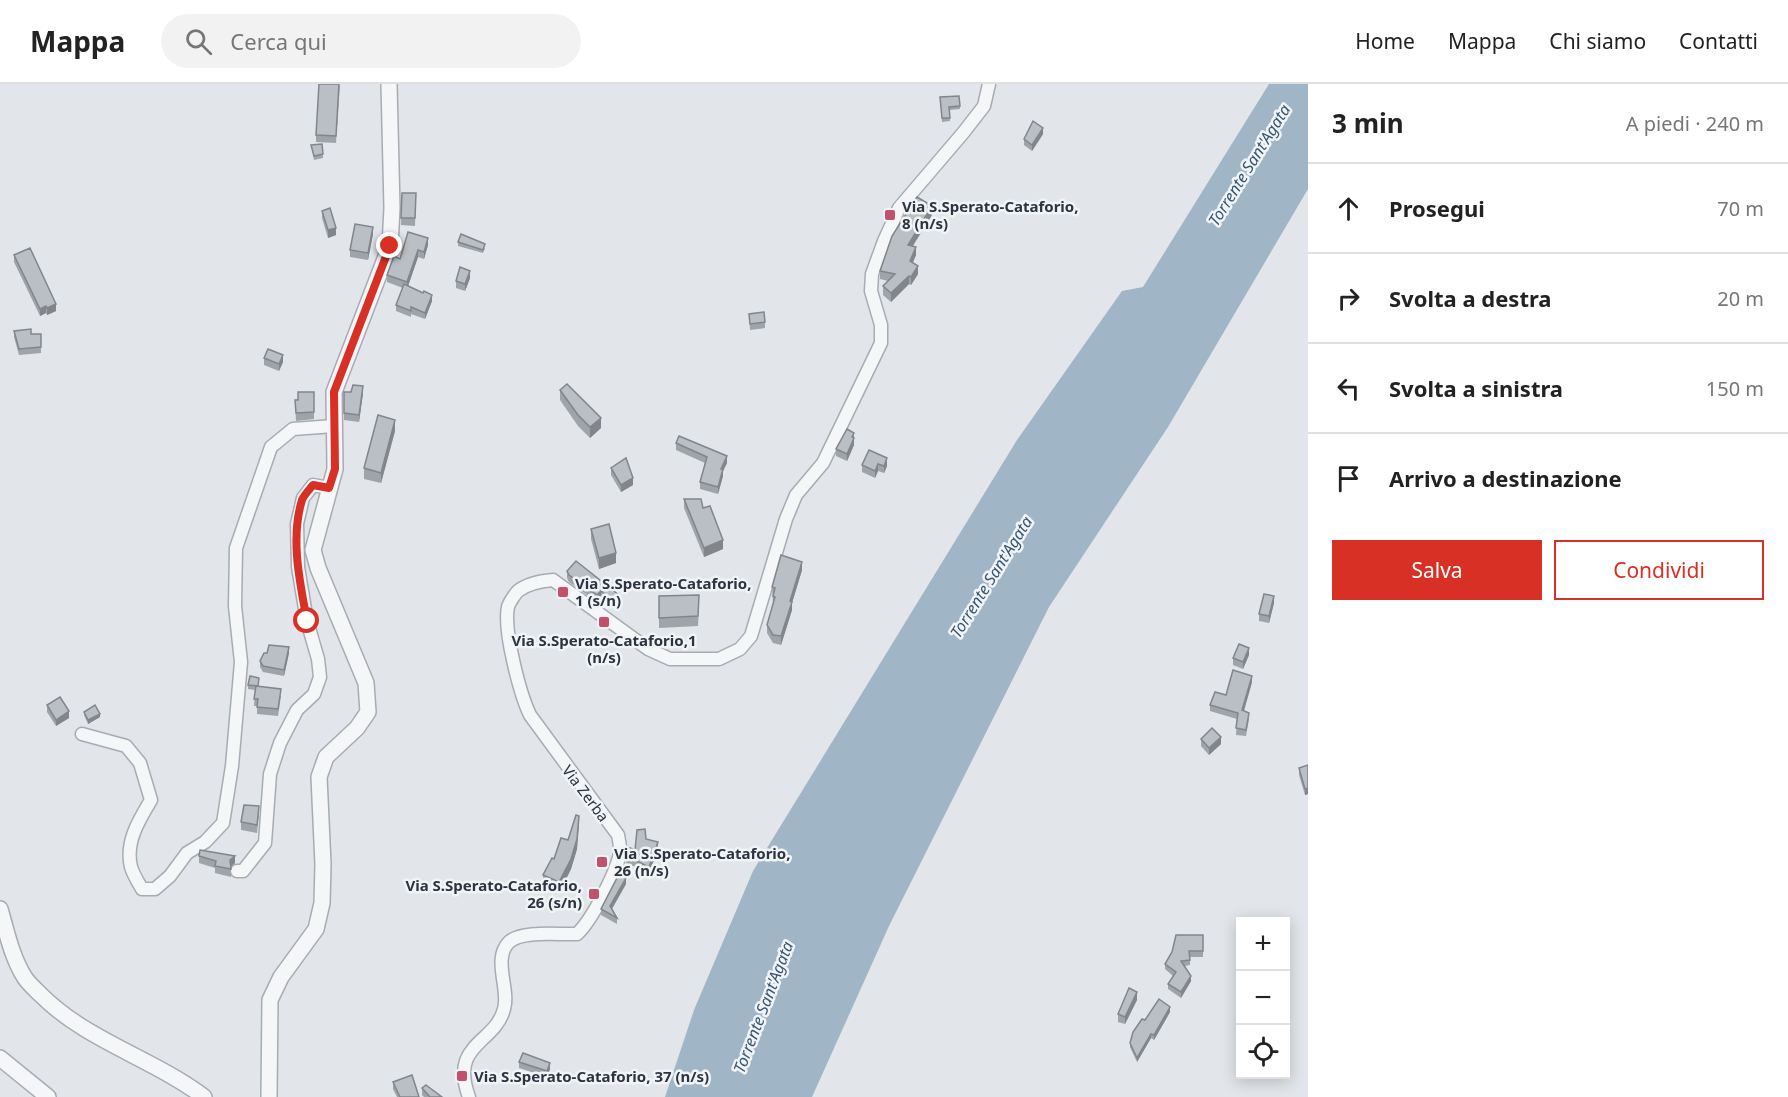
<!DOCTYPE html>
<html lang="it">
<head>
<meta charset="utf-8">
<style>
	body { margin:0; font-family:"Noto Sans",sans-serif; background:#f2f2f2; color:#222 }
	.controls { position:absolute; right:18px; bottom:18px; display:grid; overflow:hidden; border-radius:0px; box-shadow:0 3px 15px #0003 }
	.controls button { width:54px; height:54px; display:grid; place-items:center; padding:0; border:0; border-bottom:2px solid #e0e0e0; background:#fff; color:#222; font:30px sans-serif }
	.stop { position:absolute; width:18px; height:18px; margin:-14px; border:4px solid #d93025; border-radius:50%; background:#fff }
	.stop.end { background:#d93025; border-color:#fff; box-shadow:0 2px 6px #0008 }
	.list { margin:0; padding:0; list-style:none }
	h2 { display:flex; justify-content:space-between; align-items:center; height:78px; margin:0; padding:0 24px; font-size:26px }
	h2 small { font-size:20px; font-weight:400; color:#767676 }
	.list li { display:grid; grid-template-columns:39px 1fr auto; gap:18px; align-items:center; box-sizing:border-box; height:90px; padding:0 24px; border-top:2px solid #e0e0e0 }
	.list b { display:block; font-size:22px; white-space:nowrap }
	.list em { font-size:20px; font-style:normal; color:#767676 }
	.actions { display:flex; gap:12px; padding:18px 24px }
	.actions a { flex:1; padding:14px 0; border:2px solid #d93025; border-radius:0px; text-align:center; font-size:21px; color:#d93025 }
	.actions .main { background:#d93025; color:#fff }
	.icon { flex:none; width:33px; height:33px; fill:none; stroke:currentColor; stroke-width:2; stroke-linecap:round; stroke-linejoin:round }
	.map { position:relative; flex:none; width:1308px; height:1013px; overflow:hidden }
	header { display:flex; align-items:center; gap:36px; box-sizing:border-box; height:84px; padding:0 30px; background:#fff; border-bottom:2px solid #e0e0e0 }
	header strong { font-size:28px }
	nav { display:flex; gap:33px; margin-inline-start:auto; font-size:21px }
	.search { width:420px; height:54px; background:#f2f2f2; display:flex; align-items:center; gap:15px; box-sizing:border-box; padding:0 21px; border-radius:33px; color:#767676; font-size:22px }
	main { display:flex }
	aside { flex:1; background:#fff }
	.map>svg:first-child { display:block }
	.water { fill:#a0b5c6 }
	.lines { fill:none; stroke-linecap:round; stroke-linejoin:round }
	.minor-casing { stroke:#a7acb3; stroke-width:15 }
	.tertiary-casing { stroke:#a7acb3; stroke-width:18 }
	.minor { stroke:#f4f6f8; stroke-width:12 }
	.tertiary { stroke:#f4f6f8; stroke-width:15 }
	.wall { fill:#9fa4a9 }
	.shaded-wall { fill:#82868a }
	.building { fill:#b9bfc5; stroke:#82868a; stroke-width:1.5 }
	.route { stroke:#d93025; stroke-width:8 }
	.poi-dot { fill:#c4516c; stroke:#f1f4f7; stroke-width:2 }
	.labels { text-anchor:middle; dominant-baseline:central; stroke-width:5; stroke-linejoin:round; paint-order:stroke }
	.poi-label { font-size:15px; font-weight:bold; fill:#2b3440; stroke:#f1f4f7; text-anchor:start }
	.street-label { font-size:15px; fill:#2b3440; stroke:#f1f4f7 }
	.water-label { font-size:16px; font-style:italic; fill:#385670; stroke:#f1f4f7 }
</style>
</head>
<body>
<header>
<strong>Mappa</strong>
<div class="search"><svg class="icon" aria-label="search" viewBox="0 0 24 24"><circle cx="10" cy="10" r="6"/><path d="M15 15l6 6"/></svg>Cerca qui</div>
<nav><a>Home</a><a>Mappa</a><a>Chi siamo</a><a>Contatti</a></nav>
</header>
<main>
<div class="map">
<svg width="1308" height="1013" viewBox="0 0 1308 1013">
	<rect width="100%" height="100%" fill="#e2e5e9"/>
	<path class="water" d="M1269,0H1308V105L1168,343L1049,523L889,842L812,1013H665L694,926L753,787L1017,356L1122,207L1143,203Z"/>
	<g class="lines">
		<g class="minor-casing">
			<g id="minor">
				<path d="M82,650L126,662L140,679L151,716C139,736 125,758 131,783C133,790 138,798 142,805H155L170,792L187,769L205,758L223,739L232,682L241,578L235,522L236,464L271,363L293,345L334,342"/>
				<path d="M237,787H243L265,759L270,690L280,659L297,626L314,610L320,593L318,575L307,537L298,483L297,440L303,414L313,401L329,404"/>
				<path d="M469,1013C449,959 495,960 504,925C510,905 492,875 509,858C522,846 560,851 577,850C592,836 615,791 620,770C621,764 619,757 618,751L530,631C520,610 503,546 508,523C509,519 515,510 518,507C528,499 541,497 553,496L648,565L670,575H719L740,565L751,552L786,435L796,411L823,379L881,259V241L871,207L872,190L884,157L899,124L963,49L984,22L989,0"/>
			</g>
		</g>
		<g class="tertiary-casing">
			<g id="tertiary">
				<path d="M0,825C7,849 12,874 25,894C29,900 36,906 41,911C87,957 152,974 204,1013"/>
				<path d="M0,974L48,1013"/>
				<path d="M269,1013L270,916L281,893L316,845L322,819L323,780L319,693L326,673L357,644L368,628L366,599L318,484L313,466L335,385L334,308L390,162L392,124L389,0"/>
			</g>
		</g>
		<use href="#minor" class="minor"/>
		<use href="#tertiary" class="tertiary"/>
	</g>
	<g class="wall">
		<path d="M340,0L336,59L316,58V51Z"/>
		<path d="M940,13L960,22V25L950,26V37L942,38Z"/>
		<path d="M1043,50L1032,67L1024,61V55Z"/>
		<path d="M311,61L323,70V74L314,76Z"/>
		<path d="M402,109H416L415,142L401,141Z"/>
		<path d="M322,127L336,151L328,154L322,134Z"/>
		<path d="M932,131L913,162L916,171L913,178L918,190L911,201L909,200L891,218L883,211V202L888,197L880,195V187Z"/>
		<path d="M373,150L368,176L350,173V166Z"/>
		<path d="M458,158L485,164L483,169L458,162Z"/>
		<path d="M428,161L424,175L418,173L408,202L432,217L425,235L411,230V233L396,227V221L403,204L387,198V191L400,175Z"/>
		<path d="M14,171L56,227L47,231L46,229L40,232L14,178Z"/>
		<path d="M470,194L465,207L456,204V197Z"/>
		<path d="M749,230L765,238V244L750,246Z"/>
		<path d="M14,247L31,250H41V269L19,271L14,253Z"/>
		<path d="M264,274L283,278L279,287L264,281Z"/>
		<path d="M560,306L601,344L590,354L578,342L560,316Z"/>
		<path d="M314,308V335L296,337L295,316Z"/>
		<path d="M344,308L363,309L359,338L344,336Z"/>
		<path d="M395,347L381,399L364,395V384Z"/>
		<path d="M676,359L727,379L723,387V392L718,410L700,405V398L705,379L676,366Z"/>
		<path d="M854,361L847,377L836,372V365Z"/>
		<path d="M869,366L887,382L884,389L878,387L875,394L862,388V381Z"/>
		<path d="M611,384L633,401L621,408L611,391Z"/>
		<path d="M684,415L703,424L723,465L704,473L684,424Z"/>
		<path d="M591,445L616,479L599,485L591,455Z"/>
		<path d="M802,486L792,519V526L781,561L773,559L767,549V541L773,520L772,503Z"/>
		<path d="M567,487L620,519L611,522L601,514L597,518L569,498L567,494Z"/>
		<path d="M659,512L699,521L698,542L659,544Z"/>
		<path d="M1274,519L1269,539L1259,537V530Z"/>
		<path d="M289,569L284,592L263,588L260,583V577Z"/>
		<path d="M1249,571L1243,585L1233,581V574Z"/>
		<path d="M1252,598L1244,627L1249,635L1246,652L1236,651L1237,635L1210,627V621Z"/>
		<path d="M248,601L258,602L281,612L278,632L257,630V622H254L255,606L248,605Z"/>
		<path d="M47,621L69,634L56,642L47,628Z"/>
		<path d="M84,628L100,633L88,640L84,631Z"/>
		<path d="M1201,655L1221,660L1209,671L1201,662Z"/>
		<path d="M1308,681V710L1305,711L1299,691V684Z"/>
		<path d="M259,730L257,749L241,746V738Z"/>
		<path d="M579,742L577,765L571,785L559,809L543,801V791L568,756Z"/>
		<path d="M646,755L658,765L649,789L626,779V772L635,766Z"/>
		<path d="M199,772L235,779L231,783V793L215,789V784L199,779Z"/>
		<path d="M626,800L612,825L617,834V840L601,831V825Z"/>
		<path d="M1203,851V873H1190V881L1185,882L1191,897L1181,914L1168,905V900L1173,892L1165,885V880Z"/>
		<path d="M1137,916L1125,940L1118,938V930Z"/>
		<path d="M1170,928L1154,956L1151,954L1137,978L1130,963V959L1145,936Z"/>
		<path d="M519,978L550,985L547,993L519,984Z"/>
		<path d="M393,998L419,1013H397L393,1005Z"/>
		<path d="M422,1004L442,1013H424L422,1011Z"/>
	</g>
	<g class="shaded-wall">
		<path d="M1043,44V50L1032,67V61Z"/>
		<path d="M932,122V131L908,169V161Z"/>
		<path d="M373,143V150L368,176V169Z"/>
		<path d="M336,144V151L328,154V146Z"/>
		<path d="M428,154V161L424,175V168Z"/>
		<path d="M916,163V171L910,185V177Z"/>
		<path d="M418,166V173L407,205V198Z"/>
		<path d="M918,182V190L911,201V193Z"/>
		<path d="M470,187V194L465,207V200Z"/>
		<path d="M909,192V200L891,218V209Z"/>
		<path d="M432,211V217L425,235V229Z"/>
		<path d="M56,220V227L47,231V224Z"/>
		<path d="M46,222V229L40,232V225Z"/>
		<path d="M283,271V278L279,287V280Z"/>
		<path d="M363,302V309L359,338V331Z"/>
		<path d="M601,334V344L590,354V343Z"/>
		<path d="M395,336V347L381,399V389Z"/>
		<path d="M854,349V361L847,377V370Z"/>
		<path d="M727,372V379L723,387V392L718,410V403L721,385Z"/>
		<path d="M887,374V382L884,389V382Z"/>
		<path d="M878,380V387L875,394V387Z"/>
		<path d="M633,394V401L621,408V401Z"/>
		<path d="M723,456V465L704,473V464Z"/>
		<path d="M616,469V479L599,485V474Z"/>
		<path d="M802,478V486L792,519V526L781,561V552L790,517Z"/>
		<path d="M601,507V514L597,518V511Z"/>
		<path d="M620,512V519L611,522V515Z"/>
		<path d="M1274,512V519L1269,539V532Z"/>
		<path d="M289,563V569L284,592V586Z"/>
		<path d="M1249,564V571L1243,585V578Z"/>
		<path d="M1252,592V598L1242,633V626Z"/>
		<path d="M69,627V634L56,642V636Z"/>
		<path d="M100,630V633L88,640V636Z"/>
		<path d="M1221,653V660L1209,671V664Z"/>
		<path d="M1308,704V710L1305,711V705Z"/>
		<path d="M579,732L577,765L571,785L559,809V798Z"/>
		<path d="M658,758V765L649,789V783Z"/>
		<path d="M235,772V779L230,783V776Z"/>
		<path d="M626,794V800L610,828V822Z"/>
		<path d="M1191,892V897L1181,914V908Z"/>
		<path d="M1137,908V916L1125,940V933Z"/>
		<path d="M1170,923V928L1154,956V951Z"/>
		<path d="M1151,950V954L1137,978V974Z"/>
		<path d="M550,979V985L547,993V987Z"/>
	</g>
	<g class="building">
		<path d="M319,0H339L336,52L316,51Z"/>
		<path d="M959,12L960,22L949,23L950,34H942L940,13Z"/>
		<path d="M1033,37L1043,44L1032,61L1024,55Z"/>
		<path d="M322,60L323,70L314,72L311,61Z"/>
		<path d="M402,109H416L415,134H401Z"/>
		<path d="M917,113L932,122L908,161L916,163L910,177L918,182L911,193L909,192L891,209L883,202L895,190L880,187L892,152Z"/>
		<path d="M330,124L336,144L328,146L322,127Z"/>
		<path d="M355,140L373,143L368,169L350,166Z"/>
		<path d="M408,148L428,154L424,168L418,166L407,198L387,191L394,172L400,175Z"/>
		<path d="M461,150L485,160L483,166L458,158Z"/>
		<path d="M30,164L56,220L47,224L46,222L40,225L14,171Z"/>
		<path d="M460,183L470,187L465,200L456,197Z"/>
		<path d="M404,200L423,209L424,207L432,211L425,229L411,223V227L396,221Z"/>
		<path d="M764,228L765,238L750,240L749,230Z"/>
		<path d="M31,245V250H41V263L19,265L14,247Z"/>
		<path d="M268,265L283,271L279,280L264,274Z"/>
		<path d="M567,300L601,334L590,343L578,331L560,306Z"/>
		<path d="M353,301L363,302L359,331L344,329V308H351Z"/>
		<path d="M298,308H314V328L296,329L295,316H298Z"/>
		<path d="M378,331L395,336L381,389L364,384Z"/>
		<path d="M847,345L854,349L852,353L854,354L847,370L836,365Z"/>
		<path d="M679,352L727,372L721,385H723L718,403L700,398L707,373L676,359Z"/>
		<path d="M869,366L887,374L884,382L878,380L875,387L862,381Z"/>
		<path d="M626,374L633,394L621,401L611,384Z"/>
		<path d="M684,415H701L703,424L710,422L723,456L704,464Z"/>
		<path d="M609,440L616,469L599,474L591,445Z"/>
		<path d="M781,471L802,478L790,517L792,518L781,552L773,551L767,541L775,513L773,512L775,504L772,503Z"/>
		<path d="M576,477L620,512L611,515L601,507L597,511L569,491L567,487Z"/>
		<path d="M1264,510L1274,512L1269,532L1259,530Z"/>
		<path d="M699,511L698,532L659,534V512Z"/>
		<path d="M1239,560L1249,564L1243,578L1233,574Z"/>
		<path d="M269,561L289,563L284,586L263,582L260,577L264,569H267Z"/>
		<path d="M1233,586L1252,592L1242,626L1249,629L1246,646L1236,644L1238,629L1210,621L1215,608L1226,611Z"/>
		<path d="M250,592L259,594L258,602L248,601Z"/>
		<path d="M256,602L281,605L278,625L257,623L258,615H254Z"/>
		<path d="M60,613L69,627L56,636L47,621Z"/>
		<path d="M95,621L100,630L88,636L84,628Z"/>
		<path d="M1212,644L1221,653L1209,664L1201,655Z"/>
		<path d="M1308,681V704L1305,705L1299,684Z"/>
		<path d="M244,721L259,722L257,741L241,738Z"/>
		<path d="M576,731L579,732L577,755L571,775L559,798L543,791L552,774L554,775L561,754L568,756Z"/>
		<path d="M645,745L646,755L658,758L649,783L626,772L628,763L635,766L637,746Z"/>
		<path d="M200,766L235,772L230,776L231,785L215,782L216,777L199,772Z"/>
		<path d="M619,790L626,794L610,822L617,834L601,825Z"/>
		<path d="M1176,851H1203V867H1189L1190,876L1181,877L1191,892L1181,908L1168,900L1176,888L1165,880L1172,868Z"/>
		<path d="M1129,904L1137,908L1125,933L1118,930Z"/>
		<path d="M1159,915L1170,923L1154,951L1151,950L1137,974L1130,959L1133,948L1142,935L1145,936Z"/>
		<path d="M523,969L550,979L547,987L519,978Z"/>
		<path d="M412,991L419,1013H400L393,998Z"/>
		<path d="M426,1001L442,1013H430L422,1004Z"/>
	</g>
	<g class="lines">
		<path class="route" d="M307,537C300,499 290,455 302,416C304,411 309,406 313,401L329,404L335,385L334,308L390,162"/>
	</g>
	<g class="poi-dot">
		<rect x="884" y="125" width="12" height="12" rx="3"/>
		<rect x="557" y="502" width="12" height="12" rx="3"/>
		<rect x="598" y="532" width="12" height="12" rx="3"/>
		<rect x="596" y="772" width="12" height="12" rx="3"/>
		<rect x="588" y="804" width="12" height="12" rx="3"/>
		<rect x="456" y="986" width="12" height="12" rx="3"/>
	</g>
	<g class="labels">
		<g class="poi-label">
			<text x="902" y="122">Via S.Sperato-Cataforio,<tspan x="902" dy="17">8 (n/s)</tspan></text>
			<text x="575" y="499">Via S.Sperato-Cataforio,<tspan x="575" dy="17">1 (s/n)</tspan></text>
			<text x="604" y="556" text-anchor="middle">Via S.Sperato-Cataforio,1<tspan x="604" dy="17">(n/s)</tspan></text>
			<text x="614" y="769">Via S.Sperato-Cataforio,<tspan x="614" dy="17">26 (n/s)</tspan></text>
			<text x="582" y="801" text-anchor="end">Via S.Sperato-Cataforio,<tspan x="582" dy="17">26 (s/n)</tspan></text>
			<text x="474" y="992">Via S.Sperato-Cataforio, 37 (n/s)</text>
		</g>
		<g class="street-label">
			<text transform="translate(586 709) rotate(53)">Via Zerba</text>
		</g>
		<g class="water-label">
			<text transform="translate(1249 81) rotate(-58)">Torrente Sant'Agata</text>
			<text transform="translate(991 493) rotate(-58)">Torrente Sant'Agata</text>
			<text transform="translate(763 923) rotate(-69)">Torrente Sant'Agata</text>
		</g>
	</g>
</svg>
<div class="controls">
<button>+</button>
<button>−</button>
<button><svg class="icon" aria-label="locate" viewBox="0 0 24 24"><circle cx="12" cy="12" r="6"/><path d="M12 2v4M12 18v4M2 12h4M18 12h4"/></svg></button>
</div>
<div class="stop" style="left:307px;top:537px"></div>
<div class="stop end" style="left:390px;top:162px"></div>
</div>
<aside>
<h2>3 min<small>A piedi · 240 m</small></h2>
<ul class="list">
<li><svg class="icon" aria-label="ahead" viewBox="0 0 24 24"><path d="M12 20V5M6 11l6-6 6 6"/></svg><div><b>Prosegui</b></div><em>70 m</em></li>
<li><svg class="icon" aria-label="right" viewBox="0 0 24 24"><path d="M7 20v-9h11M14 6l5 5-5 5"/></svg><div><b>Svolta a destra</b></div><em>20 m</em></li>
<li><svg class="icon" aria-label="left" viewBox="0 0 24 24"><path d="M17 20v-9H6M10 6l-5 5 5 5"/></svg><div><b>Svolta a sinistra</b></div><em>150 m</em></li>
<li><svg class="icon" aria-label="arrive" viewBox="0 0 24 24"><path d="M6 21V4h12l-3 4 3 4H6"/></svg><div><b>Arrivo a destinazione</b></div></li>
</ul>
<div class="actions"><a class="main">Salva</a><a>Condividi</a></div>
</aside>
</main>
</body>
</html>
